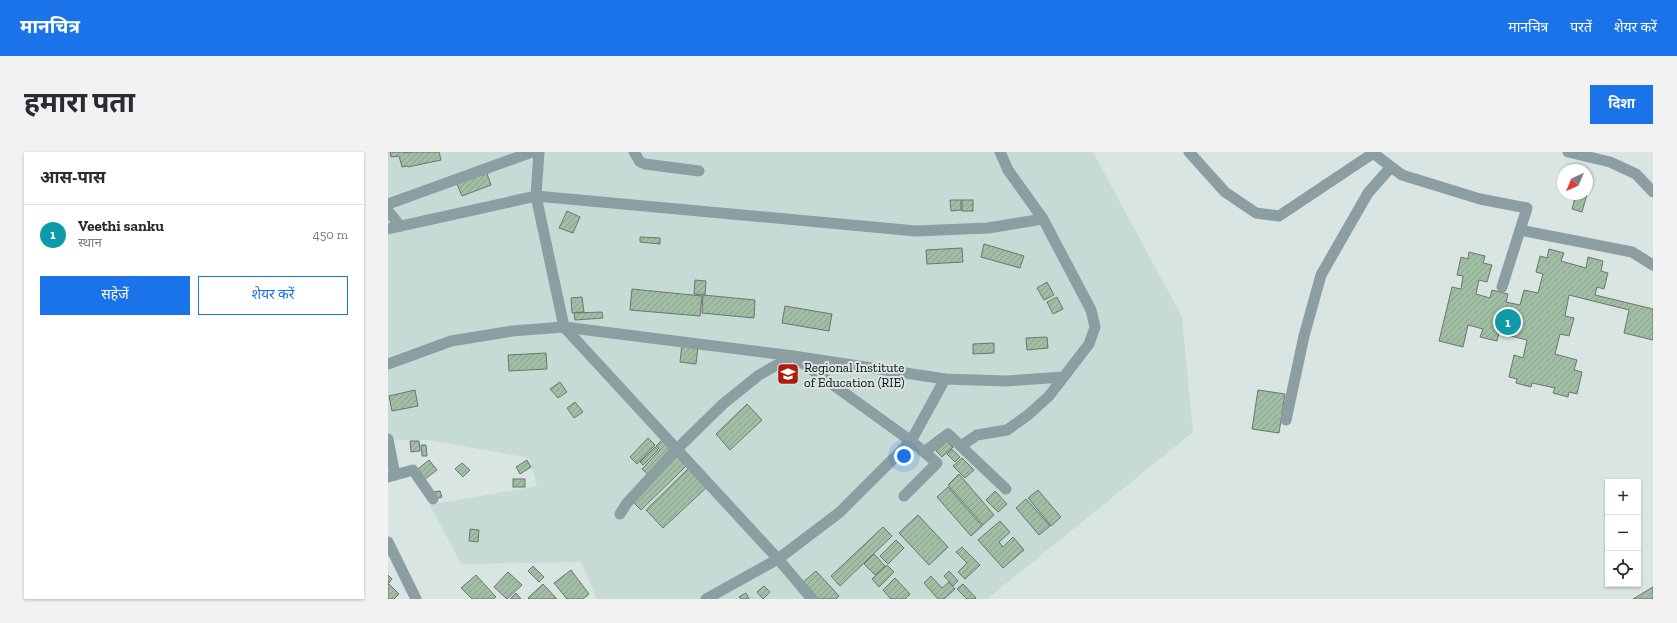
<!DOCTYPE html>
<html lang="hi">
<head>
<meta charset="utf-8">
<style>
	body { margin:0; font-family:"Zilla Slab","Noto Sans Devanagari",serif; background:#f2f2f3; color:#2b2b33 }
	.controls { position:absolute; right:12px; bottom:12px; display:grid; overflow:hidden; border-radius:0px; box-shadow:0 1px 3px #0004 }
	.controls button { width:36px; height:36px; display:grid; place-items:center; padding:0; border:0; border-bottom:1px solid #e1e1e2; background:#fff; color:#2b2b33; font:20px sans-serif }
	.compass { position:absolute; left:1169px; top:12px; width:36px; height:36px; border-radius:50%; background:#fff; box-shadow:0 1px 3px #0004; rotate:224deg }
	.you { position:absolute; left:516px; top:304px; width:14px; height:14px; margin:-10px; border:3px solid #fff; border-radius:50%; background:#1a73e8; box-shadow:0 0 0 6px #1a73e833 }
	.badge { display:grid; place-items:center; width:26px; height:26px; border-radius:50%; background:#1a73e8; color:#fff; font-size:13px; font-weight:700 }
	.pin { position:absolute; translate:-50% -50%; border:2px solid #fff; box-shadow:0 1px 4px #0006 }
	.list { margin:0; padding:0; list-style:none }
	h2 { display:flex; justify-content:space-between; align-items:center; height:52px; margin:0; padding:0 16px; font-size:17px }
	h2 small { font-size:13px; font-weight:400; color:#7c7c81 }
	.list li { display:grid; grid-template-columns:26px 1fr auto; gap:12px; align-items:center; box-sizing:border-box; height:60px; padding:0 16px; border-top:1px solid #e1e1e2 }
	.list b { display:block; font-size:15px; white-space:nowrap }
	.list p { margin:0; font-size:13px; white-space:nowrap; color:#7c7c81 }
	.list em { font-size:13px; font-style:normal; color:#7c7c81 }
	.actions { display:flex; gap:8px; padding:12px 16px }
	.actions a { flex:1; padding:9px 0; border:1px solid #1a73e8; border-radius:0px; text-align:center; font-size:14px; color:#1a73e8 }
	.actions .main { background:#1a73e8; color:#fff }
	.icon { flex:none; width:22px; height:22px; fill:none; stroke:currentColor; stroke-width:2; stroke-linecap:round; stroke-linejoin:round }
	.map { position:relative; flex:none; width:1265px; height:447px; overflow:hidden; border-radius:0px }
	header { display:flex; align-items:center; gap:24px; box-sizing:border-box; height:56px; padding:0 20px; background:#1a73e8; color:#fff }
	header strong { font-size:19px }
	nav { display:flex; gap:22px; margin-inline-start:auto; font-size:14px }
	.intro { display:flex; align-items:center; justify-content:space-between; box-sizing:border-box; height:96px; padding:0 24px }
	h1 { margin:0; font-size:28px }
	.button { padding:10px 18px; border-radius:0px; background:#1a73e8; color:#fff; font-size:14px; font-weight:700 }
	main { display:flex; gap:24px; padding:0 24px }
	aside { flex:1; background:#fff; border-radius:0px; box-shadow:0 1px 3px #0004 }
	.map>svg:first-child { display:block }
	.built { fill:#c6dbd5 }
	.building { fill:url(#building-hatch); stroke:#6d756e }
	.lines { fill:none; stroke-linecap:round; stroke-linejoin:round }
	.minor { stroke:#8b9fa2; stroke-width:11 }
	.labels { text-anchor:middle; dominant-baseline:central; stroke-width:4; stroke-linejoin:round; paint-order:stroke }
	.poi-label { font-size:13px; fill:#0e1211; stroke:#d9e5e2; text-anchor:start }
</style>
</head>
<body>
<header>
<strong>मानचित्र</strong>
<nav><a>मानचित्र</a><a>परतें</a><a>शेयर करें</a></nav>
</header>
<div class="intro"><h1>हमारा पता</h1><a class="button">दिशा</a></div>
<main>
<aside>
<h2>आस-पास<small></small></h2>
<ul class="list">
<li><span class="badge" style="background:#0f9aa8">1</span><div><b>Veethi sanku</b><p>स्थान</p></div><em>450 m</em></li>
</ul>
<div class="actions"><a class="main">सहेजें</a><a>शेयर करें</a></div>
</aside>
<div class="map">
<svg width="1265" height="447" viewBox="0 0 1265 447">
	<defs>
		<pattern id="building-hatch" width="6" height="6" patternUnits="userSpaceOnUse"><rect width="6" height="6" fill="#9fbea3"/><path d="M-1 1l2-2M0 6l6-6M5 7l2-2" fill="none" stroke="#88a28b"/></pattern>
	</defs>
	<rect width="100%" height="100%" fill="#d9e5e2"/>
	<path class="built" d="M0,0H705L794,165L805,280L599,447H209L193,410L73,412L42,353L149,334L141,306L40,288H0Z"/>
	<g class="building">
		<path d="M2,0H16V1L23,0H51L53,8L20,15L19,14L14,15L11,4L3,5Z"/>
		<path d="M98,19L103,33L74,44L69,32Z"/>
		<path d="M1199,34L1201,35L1194,60L1184,57L1188,42H1199Z"/>
		<path d="M562,48H573V58L563,59Z"/>
		<rect x="574" y="48" width="11" height="11"/>
		<path d="M179,59L192,65L185,81L171,76Z"/>
		<path d="M252,85L272,86V92L252,90Z"/>
		<path d="M596,92L636,104L632,116L593,105Z"/>
		<path d="M574,96L575,110L539,112L538,98Z"/>
		<path d="M1161,97L1176,101L1173,109L1198,116L1200,105L1215,109L1213,119L1220,121L1216,137L1209,135L1207,143L1265,157V188L1236,181L1241,158L1181,143L1177,164L1186,166L1181,184L1172,182L1167,202L1189,208L1186,218L1194,220L1189,242L1181,240L1180,245L1165,241L1167,236L1144,231L1143,235L1128,231L1129,227L1121,225L1126,203L1135,206L1139,188L1111,181L1109,189L1092,185L1095,177L1080,173L1075,195L1051,189L1064,135L1073,137L1075,124L1069,123L1073,105L1080,107L1081,100L1097,104L1095,111L1104,113L1099,130L1091,128L1088,142L1102,146L1104,138L1120,142L1118,150L1132,153L1136,138L1150,141L1155,122L1148,120L1152,104L1159,106Z"/>
		<path d="M307,128L318,129L317,143L306,142Z"/>
		<path d="M659,130L666,143L656,148L649,136Z"/>
		<path d="M244,137L314,144L312,164L242,158Z"/>
		<path d="M315,143L367,148L366,166L314,161Z"/>
		<path d="M194,145L196,160L184,161L183,146Z"/>
		<path d="M669,145L675,157L665,162L659,150Z"/>
		<path d="M397,154L444,162L441,179L394,171Z"/>
		<path d="M214,160L215,166L187,168L186,161Z"/>
		<path d="M659,185L660,196L639,198L638,186Z"/>
		<path d="M606,191V201L585,202V192Z"/>
		<path d="M294,192L310,193L308,212L292,210Z"/>
		<path d="M158,201L159,217L121,219L120,203Z"/>
		<path d="M172,230L179,240L170,246L162,237Z"/>
		<path d="M27,238L30,254L4,259L1,244Z"/>
		<path d="M870,238L897,242L891,281L864,277Z"/>
		<path d="M187,250L195,260L186,266L179,256Z"/>
		<path d="M359,252L374,268L342,298L328,282Z"/>
		<path d="M260,286L267,293L249,312L242,305Z"/>
		<path d="M275,287L285,297L260,322L254,317L272,298L268,294Z"/>
		<path d="M22,289H31L32,299L23,300Z"/>
		<path d="M559,289L565,295L554,305L548,299Z"/>
		<path d="M33,293H38L39,304H34Z"/>
		<path d="M267,295L270,298L255,313L252,310Z"/>
		<path d="M564,297L572,305L567,310L559,302Z"/>
		<path d="M288,304L298,314L253,358L244,349Z"/>
		<path d="M574,306L586,318L577,326L565,314Z"/>
		<path d="M41,308L49,318L37,327L30,317Z"/>
		<path d="M139,308L143,315L132,322L128,315Z"/>
		<path d="M74,311L82,318L75,325L67,317Z"/>
		<path d="M302,315L320,334L275,376L258,358Z"/>
		<path d="M571,322L606,363L595,373L560,333Z"/>
		<rect x="125" y="327" width="12" height="8"/>
		<path d="M560,335L594,374L583,384L549,345Z"/>
		<path d="M650,338L673,365L663,374L640,346Z"/>
		<path d="M52,339L54,345L47,347L45,340Z"/>
		<path d="M607,339L619,352L610,360L598,348Z"/>
		<path d="M638,347L662,374L651,383L628,356Z"/>
		<path d="M530,363L560,395L541,413L511,381Z"/>
		<path d="M612,369L622,380L611,390L615,395L625,385L636,398L615,416L590,388Z"/>
		<path d="M495,375L504,384L452,434L443,424Z"/>
		<path d="M82,377L91,378L90,390L81,389Z"/>
		<path d="M508,388L516,396L500,412L492,404Z"/>
		<path d="M574,395L592,413L577,427L570,420L579,411L568,400Z"/>
		<path d="M486,402L497,414L487,423L476,412Z"/>
		<path d="M499,413L506,420L491,435L484,427Z"/>
		<path d="M145,414L156,425L151,430L140,419Z"/>
		<path d="M183,418L201,442L195,447H179L166,431Z"/>
		<path d="M428,419L451,444L448,447H427L413,432Z"/>
		<path d="M561,419L570,429L565,434L556,424Z"/>
		<path d="M120,420L134,433L119,447L106,435Z"/>
		<path d="M0,423L4,427L0,432Z"/>
		<path d="M88,423L108,445L105,447H84L73,436Z"/>
		<path d="M543,424L554,436L561,430L567,437L556,447H550L536,431Z"/>
		<path d="M507,426L522,442L517,447H503L495,438Z"/>
		<path d="M1,432L11,442L6,447H0V433Z"/>
		<path d="M155,432L169,447H141L140,446Z"/>
		<path d="M575,432L588,446L587,447H579L569,437Z"/>
		<path d="M376,434L382,440L375,447L369,440Z"/>
		<path d="M1265,435V446L1262,447H1245Z"/>
		<path d="M128,441L133,447H122Z"/>
		<path d="M358,441L361,447H353L351,445Z"/>
	</g>
	<g class="lines">
		<g class="minor">
			<path d="M151,0L148,44L176,175L390,407L424,447"/>
			<path d="M246,0L252,10L257,12L311,19"/>
			<path d="M801,0L837,40L868,61L891,64L987,0"/>
			<path d="M1180,0L1222,10L1248,22L1265,40"/>
			<path d="M985,1L1014,23L1092,47L1139,56L1114,135"/>
			<path d="M0,52L144,0"/>
			<path d="M0,59L12,74"/>
			<path d="M0,77L148,44L528,79L600,76L655,67"/>
			<path d="M1132,78L1244,100L1265,113"/>
			<path d="M0,212L63,189L124,179L176,175L405,204L557,227L618,229L675,225"/>
			<path d="M898,268L916,184L933,123L980,41L1003,15"/>
			<path d="M0,287L7,323"/>
			<path d="M573,294L589,283L619,278L640,263L661,244L701,192L707,175L703,158L655,67L620,18L612,0"/>
			<path d="M536,300L560,282L618,337"/>
			<path d="M0,325L25,318L45,347"/>
			<path d="M232,362L239,351L288,298L335,252L371,223L405,204L523,289L549,311L516,344"/>
			<path d="M0,390L28,447"/>
			<path d="M318,447L390,407L452,360L523,289L557,227"/>
		</g>
	</g>
	<defs>
		<g id="university-square" transform="scale(1.15)"><rect x="-9" y="-9" width="18" height="18" rx="4" fill="#ae1e0e" stroke="#d9e5e2"/><path d="M0-5L7-2L0 1L-7-2ZM-4 1L0 2.5L4 1V4Q0 6-4 4Z" fill="#fff"/></g>
	</defs>
	<g fill-rule="evenodd">
		<use href="#university-square" x="400" y="222"/>
	</g>
	<g class="labels">
		<g class="poi-label">
			<text x="416" y="215">Regional Institute<tspan x="416" dy="15">of Education (RIE)</tspan></text>
		</g>
	</g>
</svg>
<div class="controls">
<button>+</button>
<button>−</button>
<button><svg class="icon" aria-label="locate" viewBox="0 0 24 24"><circle cx="12" cy="12" r="6"/><path d="M12 2v4M12 18v4M2 12h4M18 12h4"/></svg></button>
</div>
<svg class="compass" viewBox="-18 -18 36 36"><path d="M0-13l5 13h-10z" fill="#e53935"/><path d="M0 13l5-13h-10z" fill="#7c7c81"/></svg>
<div class="you"></div>
<div class="pin badge" style="left:1120px;top:170px;background:#0f9aa8">1</div>
</div>
</main>
</body>
</html>
